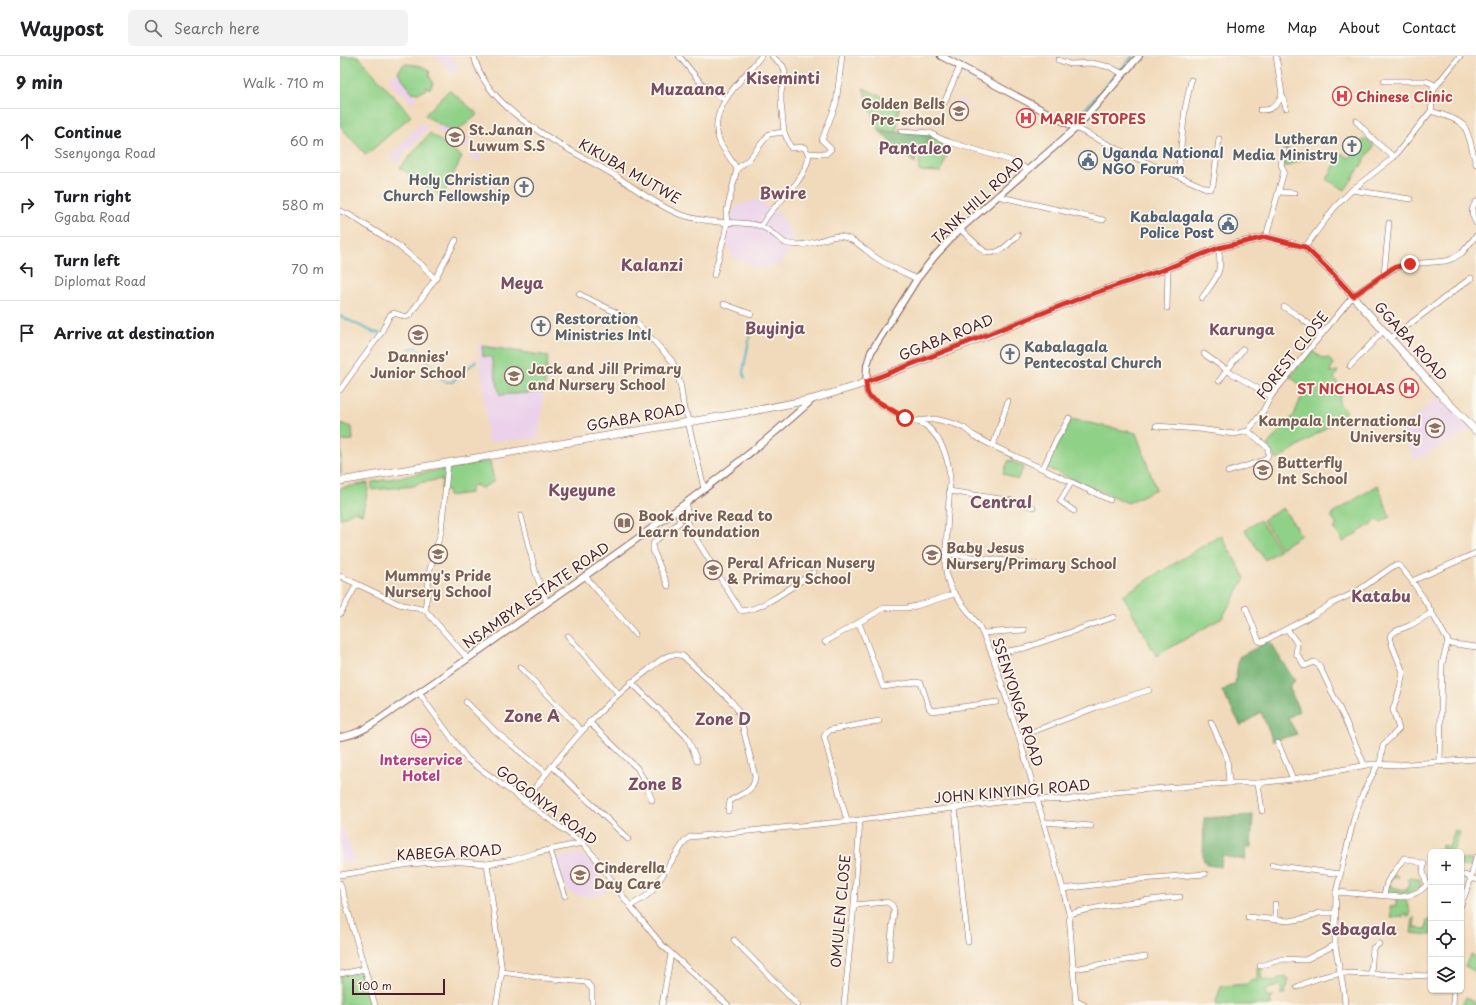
<!DOCTYPE html>
<html lang="en">
<head>
<meta charset="utf-8">
<style>
	body { margin:0; font-family:"Playpen Sans",sans-serif; background:#f2f2f2; color:#202124 }
	.controls { position:absolute; right:12px; bottom:12px; display:grid; overflow:hidden; border-radius:6px; box-shadow:0 1px 3px #0004 }
	.controls button { width:36px; height:36px; display:grid; place-items:center; padding:0; border:0; border-bottom:1px solid #e0e0e0; background:#fff; color:#202124; font:20px sans-serif }
	.scale { position:absolute; left:12px; bottom:10px; width:93px; box-sizing:border-box; padding-left:4px; border:2px solid #4a1f2b; border-top:0; font-size:11px; line-height:14px; white-space:nowrap; color:#4a1f2b; -webkit-text-stroke:3px #fbf7ec; paint-order:stroke }
	.stop { position:absolute; width:12px; height:12px; margin:-9px; border:3px solid #d93025; border-radius:50%; background:#fff }
	.stop.end { background:#d93025; border-color:#fff; box-shadow:0 1px 4px #0008 }
	.list { margin:0; padding:0; list-style:none }
	h2 { display:flex; justify-content:space-between; align-items:center; height:52px; margin:0; padding:0 16px; font-size:17px }
	h2 small { font-size:13px; font-weight:400; color:#757577 }
	.list li { display:grid; grid-template-columns:26px 1fr auto; gap:12px; align-items:center; box-sizing:border-box; height:64px; padding:0 16px; border-top:1px solid #e0e0e0 }
	.list b { display:block; font-size:15px; white-space:nowrap }
	.list p { margin:0; font-size:13px; white-space:nowrap; color:#757577 }
	.list em { font-size:13px; font-style:normal; color:#757577 }
	.icon { flex:none; width:22px; height:22px; fill:none; stroke:currentColor; stroke-width:2; stroke-linecap:round; stroke-linejoin:round }
	.map { position:relative; flex:none; width:1136px; height:949px; overflow:hidden }
	header { display:flex; align-items:center; gap:24px; box-sizing:border-box; height:56px; padding:0 20px; background:#fff; border-bottom:1px solid #e0e0e0 }
	header strong { font-size:19px }
	nav { display:flex; gap:22px; margin-inline-start:auto; font-size:14px }
	.search { width:280px; height:36px; background:#f2f2f2; display:flex; align-items:center; gap:10px; box-sizing:border-box; padding:0 14px; border-radius:6px; color:#757577; font-size:15px }
	main { display:flex }
	aside { flex:1; background:#fff }
	.map>svg:first-child { display:block }
	.built { fill:#ebd1eb }
	.green { fill:#90d188; stroke:#6d785a }
	.forest { fill:#74b374; stroke:#5f6950 }
	.lines { fill:none; stroke-linecap:round; stroke-linejoin:round }
	.stream { stroke:#46b0c4; stroke-width:2 }
	.minor-casing { stroke:#84605d; stroke-width:6 }
	.tertiary-casing { stroke:#84605d; stroke-width:8 }
	.secondary-casing { stroke:#84605d; stroke-width:8 }
	.minor { stroke:#fff; stroke-width:5 }
	.tertiary { stroke:#fff; stroke-width:6 }
	.secondary { stroke:#fff; stroke-width:7 }
	.route { stroke:#d93025; stroke-width:5 }
	.labels { text-anchor:middle; dominant-baseline:central; stroke-width:3.5; stroke-linejoin:round; paint-order:stroke }
	.health-label { font-size:14px; font-weight:bold; fill:#be3a42; stroke:#fbf7ec; text-anchor:start }
	.education-label { font-size:14px; font-weight:bold; fill:#785e54; stroke:#fbf7ec; text-anchor:start }
	.worship-label { font-size:14px; font-weight:bold; fill:#5b616d; stroke:#fbf7ec; text-anchor:end }
	.service-label { font-size:14px; font-weight:bold; fill:#4e5e75; stroke:#fbf7ec; text-anchor:start }
	.street-label { font-size:14px; fill:#4a1f2b; stroke:#fbf7ec }
	.hotel-label { font-size:14px; font-weight:bold; fill:#b23c85; stroke:#fbf7ec }
	.neighbourhood-label { font-size:15px; font-weight:bold; fill:#7a4f66; stroke:#fbf7ec }
	.quarter-label { font-size:16px; font-weight:bold; fill:#7a4f66; stroke:#fbf7ec }
</style>
</head>
<body>
<header>
<strong>Waypost</strong>
<div class="search"><svg class="icon" aria-label="search" viewBox="0 0 24 24"><circle cx="10" cy="10" r="6"/><path d="M15 15l6 6"/></svg>Search here</div>
<nav><a>Home</a><a>Map</a><a>About</a><a>Contact</a></nav>
</header>
<main>
<aside>
<h2>9 min<small>Walk · 710 m</small></h2>
<ul class="list">
<li><svg class="icon" aria-label="ahead" viewBox="0 0 24 24"><path d="M12 20V5M6 11l6-6 6 6"/></svg><div><b>Continue</b><p>Ssenyonga Road</p></div><em>60 m</em></li>
<li><svg class="icon" aria-label="right" viewBox="0 0 24 24"><path d="M7 20v-9h11M14 6l5 5-5 5"/></svg><div><b>Turn right</b><p>Ggaba Road</p></div><em>580 m</em></li>
<li><svg class="icon" aria-label="left" viewBox="0 0 24 24"><path d="M17 20v-9H6M10 6l-5 5 5 5"/></svg><div><b>Turn left</b><p>Diplomat Road</p></div><em>70 m</em></li>
<li><svg class="icon" aria-label="arrive" viewBox="0 0 24 24"><path d="M6 21V4h12l-3 4 3 4H6"/></svg><div><b>Arrive at destination</b></div></li>
</ul>
</aside>
<div class="map">
<svg width="1136" height="949" viewBox="0 0 1136 949">
	<rect width="100%" height="100%" fill="#fbf7ec"/>
	<filter id="ink" filterUnits="userSpaceOnUse"><feTurbulence type="fractalNoise" baseFrequency=".025" numOctaves="2"/><feDisplacementMap in="SourceGraphic" scale="8" xChannelSelector="R" yChannelSelector="G"/><feConvolveMatrix kernelMatrix="1 2 1 2 8 2 1 2 1" color-interpolation-filters="sRGB"/></filter>
	<filter id="wash" filterUnits="userSpaceOnUse"><feTurbulence type="fractalNoise" baseFrequency=".012" numOctaves="4" result="noise"/><feDisplacementMap in="SourceGraphic" scale="16" xChannelSelector="R" yChannelSelector="G"/><feGaussianBlur stdDeviation="0.9" result="paint"/><feColorMatrix in="noise" values="0 0 0 0 0 0 0 0 0 0 0 0 0 0 0 0 0 1.4 0 .05"/><feComposite in="paint" operator="in"/></filter>
	<g filter="url(#wash)">
		<rect width="100%" height="100%" fill="#f1dabb"/>
		<g class="built">
			<path d="M96,0H109L121,12L114,19Z"/>
			<path d="M58,16L77,43L71,47L62,36L59,37L48,23Z"/>
			<path d="M620,43L627,46L621,61L614,58L616,51L614,50L616,46L618,47Z"/>
			<path d="M81,66L87,72L57,107L50,102Z"/>
			<path d="M100,67L111,75L113,74L130,86L124,94L106,82L107,80L96,73Z"/>
			<path d="M133,93L143,101L139,106L129,99Z"/>
			<path d="M417,143L442,160L454,183L443,206L420,213L392,201L382,174L397,150Z"/>
			<path d="M138,287L209,300L198,382L148,386L144,340Z"/>
			<path d="M1100,338L1133,373L1075,404L1058,370L1069,366L1080,358Z"/>
			<path d="M587,494L601,496L597,508L584,502Z"/>
			<path d="M3,774L16,804L0,807V775Z"/>
			<path d="M240,798L250,805L263,823L268,835L251,841L238,839L228,836L218,814L216,803L231,799Z"/>
		</g>
		<g class="green">
			<path d="M0,0H18L71,60L26,99L0,70Z"/>
			<path d="M64,8C74,9 83,8 90,16L89,19L93,27L90,33L86,31L85,34L78,37L72,36L58,16Z"/>
			<path d="M523,32L559,48L557,73L552,76L538,73Z"/>
			<path d="M109,34L138,58L116,76L113,74L112,76L85,59Z"/>
			<path d="M90,77L122,101L102,141L60,112Z"/>
			<path d="M593,81L611,87L601,116L579,115L580,93Z"/>
			<path d="M1025,82L1034,90L1005,134L987,124L1001,97L1010,102Z"/>
			<path d="M946,93H949L952,99L956,101L964,97L966,102L948,110H943Z"/>
			<path d="M142,290L208,300L204,336L160,339L151,301L143,300Z"/>
			<path d="M972,295L984,303L989,302L993,308L990,316L998,315L994,323L999,328C995,333 997,335 1001,339L999,343V347L1007,355L990,369L937,404L927,389L954,359L965,332L950,321Z"/>
			<path d="M731,363L796,377L816,433L788,447L707,412Z"/>
			<path d="M0,367L12,371L13,384L1,385V418H0Z"/>
			<path d="M669,404L684,411L677,424L663,417Z"/>
			<path d="M150,405L154,425L142,432L138,431L137,429L132,430L130,437L108,440V435L101,433L102,423L79,427L74,430L32,434V426Z"/>
			<path d="M28,427V434L22,458L15,455L0,463V432Z"/>
			<path d="M1038,429L1050,461L1040,467L1038,464L1003,486L994,472L997,470L992,461V458Z"/>
			<path d="M943,452L961,479L941,492L923,464Z"/>
			<path d="M920,464L940,494L925,504L905,474Z"/>
			<path d="M881,479L905,522L882,562L816,600L783,539Z"/>
			<path d="M1115,774L1120,776L1113,796L1103,793L1104,796H1101L1102,789L1109,791Z"/>
			<path d="M1121,803L1132,804V811L1121,810Z"/>
			<path d="M1055,818L1059,821L1051,823L1050,830L1066,835L1069,826L1067,824L1071,821L1078,824L1079,822L1082,830L1067,838L1047,837L1048,825Z"/>
			<path d="M1056,844H1067V850H1069L1070,860L1067,861V858H1063V861L1051,862L1050,851L1056,850Z"/>
			<path d="M1073,862H1075L1074,872L1086,873L1087,864H1091V879L1071,877Z"/>
			<path d="M1131,898L1136,901V916L1125,910Z"/>
			<path d="M920,911L923,915L921,917L922,923L932,925L946,920L949,923L945,938H940L942,935L940,929L925,934L927,942L933,940L930,945L932,949H875L881,930L908,928L910,925L917,924V912Z"/>
			<path d="M22,915L31,949H0V920Z"/>
			<path d="M1126,941L1136,947V949H1122Z"/>
		</g>
		<g class="forest">
			<path d="M539,75L551,77L558,75L590,77L592,80L576,98L575,108Z"/>
			<path d="M929,585L955,625L949,630L959,655L948,662L957,678L933,685L921,656L901,670L882,635L895,627L899,601Z"/>
			<path d="M913,759L911,791H907L905,804L882,800L881,811L867,809V806L864,805L863,802L864,762Z"/>
		</g>
		<g class="lines">
			<g class="stream">
				<path d="M734,65L793,0"/>
				<path d="M0,260L33,276L40,277"/>
				<path d="M69,293L76,291L87,303L92,314L105,326H112L136,305"/>
				<path d="M405,322L403,316L410,279"/>
			</g>
		</g>
	</g>
	<g filter="url(#ink)">
		<g class="lines">
			<g class="minor-casing">
				<g id="minor">
					<path d="M134,0C148,59 232,93 279,122C299,135 317,149 339,158C351,162 365,165 378,166C391,167 408,166 420,170C429,173 438,182 445,187C455,190 465,189 475,186C483,184 491,180 499,180C516,182 527,197 541,205C553,212 565,217 577,223"/>
					<path d="M339,0L361,27L385,44"/>
					<path d="M718,4L730,8L752,7L770,11L783,18"/>
					<path d="M1044,25H1086L1093,28L1094,33"/>
					<path d="M942,39L946,52"/>
					<path d="M604,47L620,10"/>
					<path d="M920,54C931,55 939,49 942,38L936,0"/>
					<path d="M1091,55C1101,59 1115,61 1123,69C1129,74 1133,99 1136,108"/>
					<path d="M1016,65L1036,86L1054,101"/>
					<path d="M736,72L787,98L866,132L870,133L873,129L879,83"/>
					<path d="M561,75L591,77L597,81L609,86L676,106L688,114"/>
					<path d="M468,97L486,98L491,93L482,84L496,48L502,0"/>
					<path d="M397,113L409,103L429,78L444,76"/>
					<path d="M838,119L845,53L851,24"/>
					<path d="M1012,134L1070,143"/>
					<path d="M939,136L955,137"/>
					<path d="M657,140L763,164"/>
					<path d="M1136,146C1130,154 1132,159 1136,167"/>
					<path d="M0,155L8,158L56,188L81,208L95,223L70,259L66,261L54,257L50,259L41,277L0,334"/>
					<path d="M421,170C425,164 429,157 434,152C448,137 466,121 469,99L464,91L451,92L444,76L441,46V37L445,16L443,10L432,0"/>
					<path d="M620,173L645,196C660,200 668,188 678,179"/>
					<path d="M926,181L944,115L941,109L944,94"/>
					<path d="M965,191L995,151L1012,134L1054,101L1091,55L1094,33L1099,26L1120,0"/>
					<path d="M1044,218L1049,167"/>
					<path d="M374,219L385,178L387,166L386,158L397,113C391,103 383,94 379,84C367,51 404,23 421,0"/>
					<path d="M95,223L116,184"/>
					<path d="M239,238L297,267L324,296L332,305L336,313L341,332L344,354L350,365"/>
					<path d="M862,242C875,223 884,217 878,192"/>
					<path d="M384,248L411,258"/>
					<path d="M944,251L957,259L982,278"/>
					<path d="M827,252L828,212"/>
					<path d="M1051,282L1131,222"/>
					<path d="M864,298L891,317L931,340"/>
					<path d="M1010,310L1044,274"/>
					<path d="M879,325L903,293"/>
					<path d="M526,327C526,330 526,335 528,339C531,344 558,359 565,362C572,365 578,365 585,369C603,382 610,407 610,427L605,508L607,522L612,534L639,570L652,598L679,681L723,833L729,858L736,949"/>
					<path d="M576,365L595,363L615,368L624,372L633,379L653,390L770,444"/>
					<path d="M348,366L364,432"/>
					<path d="M816,370L859,373L894,378L908,375L922,357L931,340L1013,240L1024,232L1053,213L1070,208L1106,205L1112,203L1122,197L1136,180"/>
					<path d="M653,390L668,345"/>
					<path d="M703,412L717,382L722,375L729,362"/>
					<path d="M888,416L924,404L928,400V392L908,375"/>
					<path d="M731,427L720,445L734,455"/>
					<path d="M609,435L673,445L693,451"/>
					<path d="M347,446L346,464L350,473L400,554C416,559 460,525 474,516"/>
					<path d="M181,460L196,518L207,547"/>
					<path d="M606,498L699,509"/>
					<path d="M0,520L59,548L85,554L128,603"/>
					<path d="M245,520L295,578"/>
					<path d="M328,530L313,494V488L316,484L340,466L337,454"/>
					<path d="M906,552L919,585L922,586L975,558L993,547L1016,536L1055,509L1060,510L1072,525"/>
					<path d="M85,554L90,513L101,476L108,407"/>
					<path d="M0,558L17,528"/>
					<path d="M519,567L543,631L576,626L581,627L589,652L592,655L657,646"/>
					<path d="M947,573L957,587L956,597L965,610L974,606L979,609L1005,664L1024,708"/>
					<path d="M643,577L684,574"/>
					<path d="M228,580L278,637"/>
					<path d="M485,586L544,552H567L576,550L614,538"/>
					<path d="M1107,587L1136,591"/>
					<path d="M652,598L685,592L774,561"/>
					<path d="M180,611L242,675"/>
					<path d="M291,626L346,680L349,685L357,705"/>
					<path d="M79,637L127,703L242,787L254,800L290,850L322,889L388,949"/>
					<path d="M126,646L155,675L206,717"/>
					<path d="M249,666L297,712L304,724L312,744"/>
					<path d="M871,666L887,702L889,727"/>
					<path d="M679,681L757,651L809,634"/>
					<path d="M938,687L953,723"/>
					<path d="M1100,706L1102,608L1108,585L1084,543L1072,525L1136,497"/>
					<path d="M1040,708L1043,689L1059,673L1053,654L1060,632L1063,616L1052,589L1050,580L1056,575L1071,569L1091,557"/>
					<path d="M212,710L288,783"/>
					<path d="M918,727L922,755"/>
					<path d="M184,746C221,698 259,650 308,614C315,609 322,601 331,599C335,598 339,599 343,600L390,644L396,651L400,660L415,720C415,736 401,737 390,745L388,755"/>
					<path d="M615,751L623,843L628,886"/>
					<path d="M507,765L484,680L490,674L539,665"/>
					<path d="M704,766L751,770"/>
					<path d="M210,794L225,840"/>
					<path d="M147,808L162,916L156,949"/>
					<path d="M932,809L1000,818"/>
					<path d="M0,819L70,808L110,805L147,808L172,804L195,797L242,787"/>
					<path d="M1121,819H1125L1136,824"/>
					<path d="M0,827L35,949"/>
					<path d="M723,833L801,823L865,818"/>
					<path d="M996,836L1061,841C1071,840 1080,836 1087,829L1083,815L1084,808L1064,802L1047,826L1044,839"/>
					<path d="M514,849L547,846L552,849L554,854L549,904"/>
					<path d="M1121,849L1131,822L1136,801"/>
					<path d="M290,850L305,841L312,835L345,785L350,781L520,764L660,746L697,743L726,744L773,736L889,727H918L953,723L1032,708L1057,709L1136,703"/>
					<path d="M729,858C765,849 802,844 840,841"/>
					<path d="M908,861L949,865L966,862L979,857H995"/>
					<path d="M935,863V848"/>
					<path d="M394,884L458,949"/>
					<path d="M920,910L943,903L965,904L995,889"/>
					<path d="M733,913L805,901"/>
					<path d="M162,916L204,922L246,926L252,933V949"/>
					<path d="M0,918L25,913"/>
					<path d="M1031,918L1033,892L1039,888"/>
					<path d="M957,931C971,924 985,919 1001,917L1091,920"/>
					<path d="M736,945L744,949"/>
					<path d="M322,949L331,898"/>
					<path d="M504,949L514,849L520,764"/>
					<path d="M1005,949L1004,936L995,889L996,836L1015,758L1023,737L1038,708"/>
					<path d="M1113,949L1114,934"/>
				</g>
			</g>
			<g class="tertiary-casing">
				<g id="tertiary">
					<path d="M601,0L736,72"/>
					<path d="M526,327L527,309L531,296L577,223L595,200L620,173L736,72L799,0"/>
					<path d="M0,681C20,679 37,665 53,654C80,636 106,618 133,599C248,517 368,438 473,343"/>
				</g>
			</g>
			<g class="secondary-casing">
				<path id="secondary" d="M0,425L408,356L473,343L516,330L631,286L746,240L828,212L878,192L926,181L965,191L992,217L1100,338L1136,375"/>
			</g>
			<use href="#minor" class="minor"/>
			<use href="#tertiary" class="tertiary"/>
			<use href="#secondary" class="secondary"/>
		</g>
	</g>
	<g class="lines" filter="url(#ink)">
		<path class="route" d="M565,362L530,341L527,336L526,326L746,240L828,212L878,192L926,181L965,191L992,217L1013,240L1053,212L1070,208"/>
	</g>
	<defs>
		<g id="hospital-ring" transform="scale(1)"><circle r="9.5" fill="#fbf7ec" stroke="#e0444e" stroke-width="1.5"/><path d="M-5-5h3v3.5h4V-5h3V5h-3V1.5h-4V5h-3Z" fill="#e0444e"/></g>
		<g id="school-ring" transform="scale(1)"><circle r="9.5" fill="#fbf7ec" stroke="#8d6e63" stroke-width="1.5"/><path d="M0-5L7-2L0 1L-7-2ZM-4 1L0 2.5L4 1V4Q0 6-4 4Z" fill="#8d6e63"/></g>
		<g id="university-ring" transform="scale(1)"><circle r="9.5" fill="#fbf7ec" stroke="#8d6e63" stroke-width="1.5"/><path d="M0-5L7-2L0 1L-7-2ZM-4 1L0 2.5L4 1V4Q0 6-4 4Z" fill="#8d6e63"/></g>
		<g id="church-ring" transform="scale(1)"><circle r="9.5" fill="#fbf7ec" stroke="#6b7280" stroke-width="1.5"/><path d="M-1.2-6h2.4v3.5h3.3v2.4h-3.3V6h-2.4V-.1h-3.3v-2.4h3.3Z" fill="#6b7280"/></g>
		<g id="civic-ring" transform="scale(1)"><circle r="9.5" fill="#fbf7ec" stroke="#5c6f8a" stroke-width="1.5"/><path d="M-.6-6.5H3V-4.5H.6V-3L4-1V1h2V6H-6V1h2V-1L-.6-3ZM-1.2 2.5V6h2.4V2.5Z" fill="#5c6f8a"/></g>
		<g id="library-ring" transform="scale(1)"><circle r="9.5" fill="#fbf7ec" stroke="#8d6e63" stroke-width="1.5"/><path d="M-6-4Q-3-5.5-.7-3.5V5Q-3 3-6 4ZM6-4Q3-5.5 .7-3.5V5Q3 3 6 4Z" fill="#8d6e63"/></g>
		<g id="hotel-ring" transform="scale(1)"><circle r="9.5" fill="#fbf7ec" stroke="#d1479c" stroke-width="1.5"/><path d="M-6-4.5h1.5V1H6V5H4.5V3h-9V5H-6ZM-4 0a1.8 1.8 0 1 1 3.6 0ZM.5 0V-2.5h3Q6-2.5 6 0Z" fill="#d1479c"/></g>
	</defs>
	<g fill-rule="evenodd">
		<use href="#hospital-ring" x="1002" y="40"/>
		<use href="#school-ring" x="619" y="55"/>
		<use href="#hospital-ring" x="686" y="62"/>
		<use href="#university-ring" x="115" y="81"/>
		<use href="#church-ring" x="1012" y="90"/>
		<use href="#civic-ring" x="748" y="104"/>
		<use href="#church-ring" x="184" y="131"/>
		<use href="#civic-ring" x="888" y="168"/>
		<use href="#church-ring" x="201" y="270"/>
		<use href="#school-ring" x="78" y="279"/>
		<use href="#church-ring" x="670" y="298"/>
		<use href="#school-ring" x="174" y="320"/>
		<use href="#hospital-ring" x="1069" y="332"/>
		<use href="#university-ring" x="1095" y="372"/>
		<use href="#school-ring" x="923" y="414"/>
		<use href="#library-ring" x="284" y="467"/>
		<use href="#school-ring" x="98" y="498"/>
		<use href="#school-ring" x="592" y="499"/>
		<use href="#school-ring" x="373" y="514"/>
		<use href="#hotel-ring" x="81" y="682"/>
		<use href="#school-ring" x="240" y="819"/>
	</g>
	<g class="labels">
		<g class="health-label">
			<text x="1016" y="40">Chinese Clinic</text>
			<text x="700" y="62">MARIE STOPES</text>
			<text x="1055" y="332" text-anchor="end">ST NICHOLAS</text>
		</g>
		<g class="education-label">
			<text x="605" y="47" text-anchor="end">Golden Bells<tspan x="605" dy="16">Pre-school</tspan></text>
			<text x="129" y="73">St.Janan<tspan x="129" dy="16">Luwum S.S</tspan></text>
			<text x="78" y="300" text-anchor="middle">Dannies'<tspan x="78" dy="16">Junior School</tspan></text>
			<text x="188" y="312">Jack and Jill Primary<tspan x="188" dy="16">and Nursery School</tspan></text>
			<text x="1081" y="364" text-anchor="end">Kampala International<tspan x="1081" dy="16">University</tspan></text>
			<text x="937" y="406">Butterfly<tspan x="937" dy="16">Int School</tspan></text>
			<text x="298" y="459">Book drive Read to<tspan x="298" dy="16">Learn foundation</tspan></text>
			<text x="606" y="491">Baby Jesus<tspan x="606" dy="16">Nursery/Primary School</tspan></text>
			<text x="387" y="506">Peral African Nusery<tspan x="387" dy="16">&amp; Primary School</tspan></text>
			<text x="98" y="519" text-anchor="middle">Mummy's Pride<tspan x="98" dy="16">Nursery School</tspan></text>
			<text x="254" y="811">Cinderella<tspan x="254" dy="16">Day Care</tspan></text>
		</g>
		<g class="worship-label">
			<text x="998" y="82">Lutheran<tspan x="998" dy="16">Media Ministry</tspan></text>
			<text x="170" y="123">Holy Christian<tspan x="170" dy="16">Church Fellowship</tspan></text>
			<text x="215" y="262" text-anchor="start">Restoration<tspan x="215" dy="16">Ministries Intl</tspan></text>
			<text x="684" y="290" text-anchor="start">Kabalagala<tspan x="684" dy="16">Pentecostal Church</tspan></text>
		</g>
		<g class="service-label">
			<text x="762" y="96">Uganda National<tspan x="762" dy="16">NGO Forum</tspan></text>
			<text x="874" y="160" text-anchor="end">Kabalagala<tspan x="874" dy="16">Police Post</tspan></text>
		</g>
		<g class="street-label">
			<text transform="translate(290 115) rotate(30)">KIKUBA MUTWE</text>
			<text transform="translate(638 144) rotate(-43)">TANK HILL ROAD</text>
			<text transform="translate(606 281) rotate(-22)">GGABA ROAD</text>
			<text transform="translate(1071 285) rotate(48)">GGABA ROAD</text>
			<text transform="translate(952 299) rotate(-52)">FOREST CLOSE</text>
			<text transform="translate(296 361) rotate(-10)">GGABA ROAD</text>
			<text transform="translate(196 539) rotate(-35)">NSAMBYA ESTATE ROAD</text>
			<text transform="translate(678 646) rotate(72)">SSENYONGA ROAD</text>
			<text transform="translate(672 735) rotate(-5)">JOHN KINYINGI ROAD</text>
			<text transform="translate(207 749) rotate(37)">GOGONYA ROAD</text>
			<text transform="translate(109 796) rotate(-3)">KABEGA ROAD</text>
			<text transform="translate(500 855) rotate(-85)">OMULEN CLOSE</text>
		</g>
		<g class="hotel-label">
			<text x="81" y="703">Interservice<tspan x="81" dy="16">Hotel</tspan></text>
		</g>
		<g class="neighbourhood-label">
			<text x="902" y="272">Karunga</text>
		</g>
		<g class="quarter-label">
			<text x="443" y="21">Kiseminti</text>
			<text x="348" y="32">Muzaana</text>
			<text x="575" y="91">Pantaleo</text>
			<text x="443" y="136">Bwire</text>
			<text x="312" y="208">Kalanzi</text>
			<text x="182" y="226">Meya</text>
			<text x="435" y="271">Buyinja</text>
			<text x="242" y="433">Kyeyune</text>
			<text x="661" y="445">Central</text>
			<text x="1041" y="539">Katabu</text>
			<text x="192" y="659">Zone A</text>
			<text x="383" y="662">Zone D</text>
			<text x="315" y="727">Zone B</text>
			<text x="1019" y="872">Sebagala</text>
		</g>
	</g>
</svg>
<div class="controls">
<button>+</button>
<button>−</button>
<button><svg class="icon" aria-label="locate" viewBox="0 0 24 24"><circle cx="12" cy="12" r="6"/><path d="M12 2v4M12 18v4M2 12h4M18 12h4"/></svg></button>
<button><svg class="icon" aria-label="layers" viewBox="0 0 24 24"><path d="M12 4l9 5-9 5-9-5zM3 14l9 5 9-5"/></svg></button>
</div>
<div class="scale">100 m</div>
<div class="stop" style="left:565px;top:362px"></div>
<div class="stop end" style="left:1070px;top:208px"></div>
</div>
</main>
</body>
</html>
